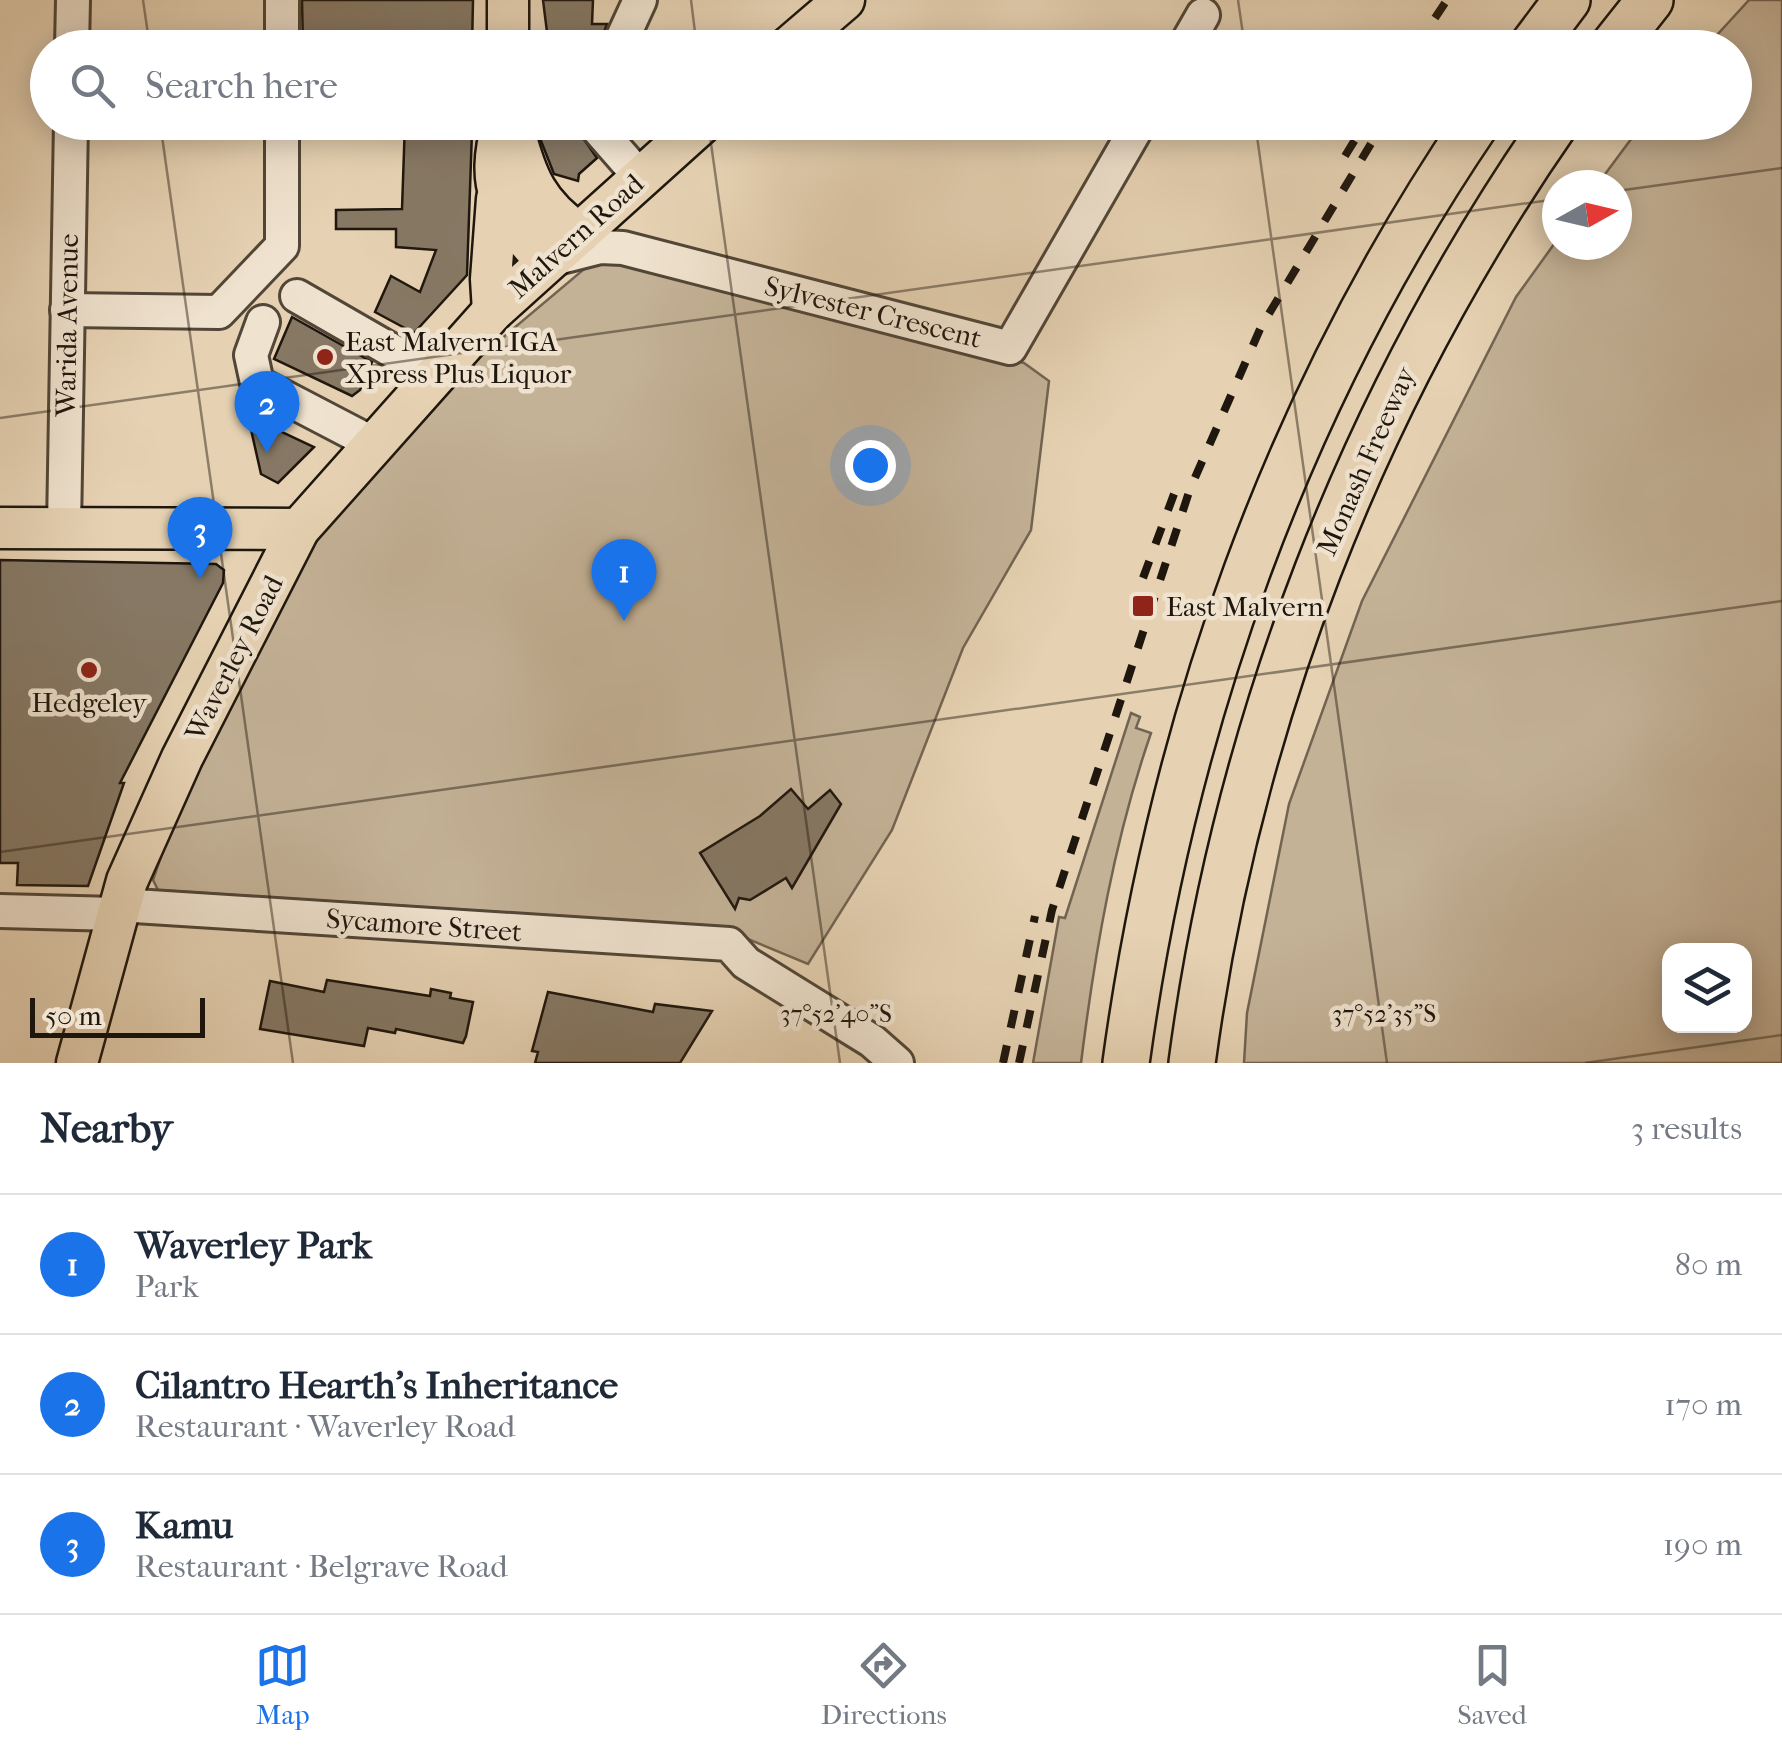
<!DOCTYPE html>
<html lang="en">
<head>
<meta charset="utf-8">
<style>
	body { margin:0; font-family:"IM FELL French Canon",serif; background:#f2f2f3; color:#1f2937 }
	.controls { position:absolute; right:30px; bottom:30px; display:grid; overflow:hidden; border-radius:20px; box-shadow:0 5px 25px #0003 }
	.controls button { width:90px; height:90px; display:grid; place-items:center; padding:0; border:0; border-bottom:2px solid #e0e1e3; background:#fff; color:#1f2937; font:50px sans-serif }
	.compass { position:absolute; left:1542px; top:170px; width:90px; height:90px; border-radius:50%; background:#fff; box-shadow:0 5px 25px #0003; rotate:82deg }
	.scale { position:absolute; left:30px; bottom:25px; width:175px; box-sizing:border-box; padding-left:10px; border:5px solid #1f170e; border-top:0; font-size:28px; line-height:35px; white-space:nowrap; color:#1f170e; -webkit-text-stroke:8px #efe2ce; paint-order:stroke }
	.you { position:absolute; left:870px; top:465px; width:35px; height:35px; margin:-25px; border:8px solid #fff; border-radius:50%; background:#1a73e8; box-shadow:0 0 0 15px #1a73e833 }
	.badge { display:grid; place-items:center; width:65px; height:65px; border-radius:50%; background:#1a73e8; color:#fff; font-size:32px; font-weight:700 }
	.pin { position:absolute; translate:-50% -82px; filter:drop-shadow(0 2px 5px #0008) }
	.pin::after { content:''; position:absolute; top:52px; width:35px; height:30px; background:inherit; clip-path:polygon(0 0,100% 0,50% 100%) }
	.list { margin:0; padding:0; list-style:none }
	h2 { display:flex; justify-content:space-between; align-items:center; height:130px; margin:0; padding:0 40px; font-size:42px }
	h2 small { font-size:32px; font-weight:400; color:#747a83 }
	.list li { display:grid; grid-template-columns:65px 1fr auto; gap:30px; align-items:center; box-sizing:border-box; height:140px; padding:0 40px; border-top:2px solid #e0e1e3 }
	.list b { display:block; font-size:38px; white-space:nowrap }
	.list p { margin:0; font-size:32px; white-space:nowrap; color:#747a83 }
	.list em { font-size:32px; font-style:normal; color:#747a83 }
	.icon { flex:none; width:55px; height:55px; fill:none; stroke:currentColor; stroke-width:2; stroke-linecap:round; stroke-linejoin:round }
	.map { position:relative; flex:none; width:1782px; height:1063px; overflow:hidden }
	.search { position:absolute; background:#fff; box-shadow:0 5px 25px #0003; left:30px; right:30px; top:30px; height:110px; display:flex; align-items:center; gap:25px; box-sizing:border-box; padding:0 35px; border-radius:55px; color:#747a83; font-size:38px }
	.sheet { height:550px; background:#fff }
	nav { display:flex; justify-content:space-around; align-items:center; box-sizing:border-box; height:140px; border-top:2px solid #e0e1e3; background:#fff; font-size:28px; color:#747a83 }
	nav a { display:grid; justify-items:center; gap:5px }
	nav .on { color:#1a73e8 }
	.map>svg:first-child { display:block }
	.green { fill:#c4b297; stroke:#726452; stroke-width:2.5; fill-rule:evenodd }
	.building { fill:#867864; stroke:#1f170e; stroke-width:2.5 }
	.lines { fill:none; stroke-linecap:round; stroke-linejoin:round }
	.minor-casing { stroke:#514637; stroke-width:38 }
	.major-casing { stroke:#1f170e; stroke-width:45 }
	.highway-casing { stroke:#1f170e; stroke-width:50 }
	.minor { stroke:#efe2ce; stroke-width:32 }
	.major { stroke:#e6d2b3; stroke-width:40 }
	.highway { stroke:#e6d2b3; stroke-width:45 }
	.rail { stroke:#1f170e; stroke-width:8; stroke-dasharray:18 18; stroke-linecap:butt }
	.ticks { fill:none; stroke:#1f170e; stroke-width:2.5; stroke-opacity:0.45 }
	.poi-dot { fill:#8f2418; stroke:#efe2ce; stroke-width:4 }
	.labels { text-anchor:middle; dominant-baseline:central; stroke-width:9; stroke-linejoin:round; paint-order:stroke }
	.street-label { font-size:28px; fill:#1f170e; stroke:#efe2ce }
	.poi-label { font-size:28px; fill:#1f170e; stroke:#efe2ce; text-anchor:start }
	.ticks-label { font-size:25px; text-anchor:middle; fill:#1f170e; stroke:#efe2ce; stroke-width:9; stroke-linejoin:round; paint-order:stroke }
</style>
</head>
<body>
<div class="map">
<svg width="1782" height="1063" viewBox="0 0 1782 1063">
	<rect width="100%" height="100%" fill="#e6d2b3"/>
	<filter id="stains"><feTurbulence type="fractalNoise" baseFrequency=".002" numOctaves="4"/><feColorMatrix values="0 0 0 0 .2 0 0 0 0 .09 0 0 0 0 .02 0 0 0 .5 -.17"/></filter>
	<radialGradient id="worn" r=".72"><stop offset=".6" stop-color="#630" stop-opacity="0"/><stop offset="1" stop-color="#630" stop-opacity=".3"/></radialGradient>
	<g class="green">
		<path d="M1749,0H1782V1063H1244L1247,1013L1289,804L1362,601L1516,297L1557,240V245H1617V185H1597L1643,123L1734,122V48L1706,47ZM1670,951H1744V1026H1670Z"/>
		<path d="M596,259L1024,363L1049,381L1031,530L963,648L892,830L808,964L717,926L158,890L153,880L193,762L312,535L449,383Z"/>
		<path d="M1131,713L1140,717L1136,728L1151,733C1114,840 1095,951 1081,1063H1033L1059,917L1065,918Z"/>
	</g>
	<g class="building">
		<path d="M302,0H473L472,48H303Z"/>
		<path d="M543,0H593L592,24H607L598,48H549Z"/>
		<path d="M405,122H461V131H472L467,275L414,333L375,312L391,276L420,292L436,250L396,247V229H336V210L402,209Z"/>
		<path d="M542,122H572L597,158L579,174L578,181L554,174L541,141Z"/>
		<path d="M292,317L372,362L360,390L352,396L274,359Z"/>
		<path d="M248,416L314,447L278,483L261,474Z"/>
		<path d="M0,560L216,564L224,570L223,583L120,783H124L88,886L17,885L18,863H0Z"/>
		<path d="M791,789L808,809L830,790L841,804L792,888L786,878L750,900L739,898L735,909L700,853L760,816Z"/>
		<path d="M327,980L430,996L431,989L451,993L450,998L473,1002L466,1036L463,1043L396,1029L395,1033L368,1028L364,1046L260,1029L270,981L324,992Z"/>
		<path d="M548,992L653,1012L655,1004L712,1011L680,1063H535L538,1052L532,1051Z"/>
	</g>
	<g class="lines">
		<g class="minor-casing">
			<g id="minor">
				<path d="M282,0V48"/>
				<path d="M72,48L73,0"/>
				<path d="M618,48L640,0"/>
				<path d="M1184,48L1203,15"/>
				<path d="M592,122L641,178"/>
				<path d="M549,260L600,247L623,248L1010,348L1140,122"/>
				<path d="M297,296L436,376"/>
				<path d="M67,310L219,312L282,246V122"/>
				<path d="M263,322L251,355L257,383L372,443"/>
				<path d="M64,528L71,122"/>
				<path d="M119,905L729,944L746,963L872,1041L897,1063"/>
				<path d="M0,911L116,914"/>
			</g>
		</g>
		<g class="major-casing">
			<g id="major">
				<path d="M508,48V0"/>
				<path d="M788,48L844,0"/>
				<path d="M503,122C484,189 502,213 546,261"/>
				<path d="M511,122C527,175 532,201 579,234"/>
				<path d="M493,311L491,279L497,199"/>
				<path d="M0,528L299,529"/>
				<path d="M77,1063L127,881L182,758L299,529L493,311L703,122"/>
			</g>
		</g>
		<g class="highway-casing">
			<g id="highway">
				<path d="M1531,48L1567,0"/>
				<path d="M1612,48L1650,0"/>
				<path d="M1126,1063C1172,726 1285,404 1477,122"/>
				<path d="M1192,1063C1237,724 1361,403 1556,122"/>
			</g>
		</g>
		<use href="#minor" class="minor"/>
		<use href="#major" class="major"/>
		<use href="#highway" class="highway"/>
		<g class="rail">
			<path d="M1415,48L1447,0"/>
			<path d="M1345,156L1366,122"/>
			<path d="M1143,578L1174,494"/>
			<path d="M1003,1063L1035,916"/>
			<path d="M1019,1063L1052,910L1190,489L1261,327L1384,122"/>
		</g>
	</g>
	<path class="ticks" d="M143,0L150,48M691,0L697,48M1238,0L1245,48M160,122L293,1063M708,122L840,1063M1255,122L1387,1063M1617,191L1782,168M0,418L1557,199M0,852L1782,601M1585,1063L1782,1035"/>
	<g class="poi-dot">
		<circle cx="325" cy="357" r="10"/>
		<rect x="1131" y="594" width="24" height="24" rx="5"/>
		<circle cx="89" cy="670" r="10"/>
	</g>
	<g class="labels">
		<g class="street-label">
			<text transform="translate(576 236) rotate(-42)">Malvern Road</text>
			<text transform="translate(873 312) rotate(14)">Sylvester Crescent</text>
			<text transform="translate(67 325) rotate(-89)">Warida Avenue</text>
			<text transform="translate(1366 461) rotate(-66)">Monash Freeway</text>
			<text transform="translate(234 658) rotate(-63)">Waverley Road</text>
			<text transform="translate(424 925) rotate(4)">Sycamore Street</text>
		</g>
		<g class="poi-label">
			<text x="345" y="341">East Malvern IGA<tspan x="345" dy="32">Xpress Plus Liquor</tspan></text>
			<text x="1166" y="606">East Malvern</text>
			<text x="89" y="702" text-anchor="middle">Hedgeley</text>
		</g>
	</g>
	<g class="ticks-label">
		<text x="836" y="1022">37°52'40"S</text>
		<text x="1384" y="1022">37°52'35"S</text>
	</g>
	<rect width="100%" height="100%" filter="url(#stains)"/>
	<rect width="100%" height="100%" fill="url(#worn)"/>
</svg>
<div class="controls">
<button><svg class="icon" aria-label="layers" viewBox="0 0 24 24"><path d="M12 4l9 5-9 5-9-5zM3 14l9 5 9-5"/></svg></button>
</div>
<svg class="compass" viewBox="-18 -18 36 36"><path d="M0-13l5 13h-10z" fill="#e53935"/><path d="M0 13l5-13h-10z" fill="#747a83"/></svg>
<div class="scale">50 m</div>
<div class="you"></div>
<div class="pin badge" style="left:624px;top:621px">1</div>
<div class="pin badge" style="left:267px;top:453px">2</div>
<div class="pin badge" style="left:200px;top:579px">3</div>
<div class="search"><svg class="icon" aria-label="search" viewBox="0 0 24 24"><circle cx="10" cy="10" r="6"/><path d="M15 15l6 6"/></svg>Search here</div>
</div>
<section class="sheet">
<h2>Nearby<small>3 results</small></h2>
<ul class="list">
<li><span class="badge">1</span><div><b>Waverley Park</b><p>Park</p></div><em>80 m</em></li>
<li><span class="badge">2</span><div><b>Cilantro Hearth's Inheritance</b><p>Restaurant · Waverley Road</p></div><em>170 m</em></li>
<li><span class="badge">3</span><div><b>Kamu</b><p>Restaurant · Belgrave Road</p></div><em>190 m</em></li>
</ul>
</section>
<nav>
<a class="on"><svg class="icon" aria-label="map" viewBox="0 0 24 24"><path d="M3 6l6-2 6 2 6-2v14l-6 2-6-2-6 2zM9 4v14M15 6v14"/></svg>Map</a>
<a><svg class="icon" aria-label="directions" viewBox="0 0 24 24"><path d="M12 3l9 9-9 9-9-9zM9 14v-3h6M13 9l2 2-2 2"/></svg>Directions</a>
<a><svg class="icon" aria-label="saved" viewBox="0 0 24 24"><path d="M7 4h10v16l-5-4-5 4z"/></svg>Saved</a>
</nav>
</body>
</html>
